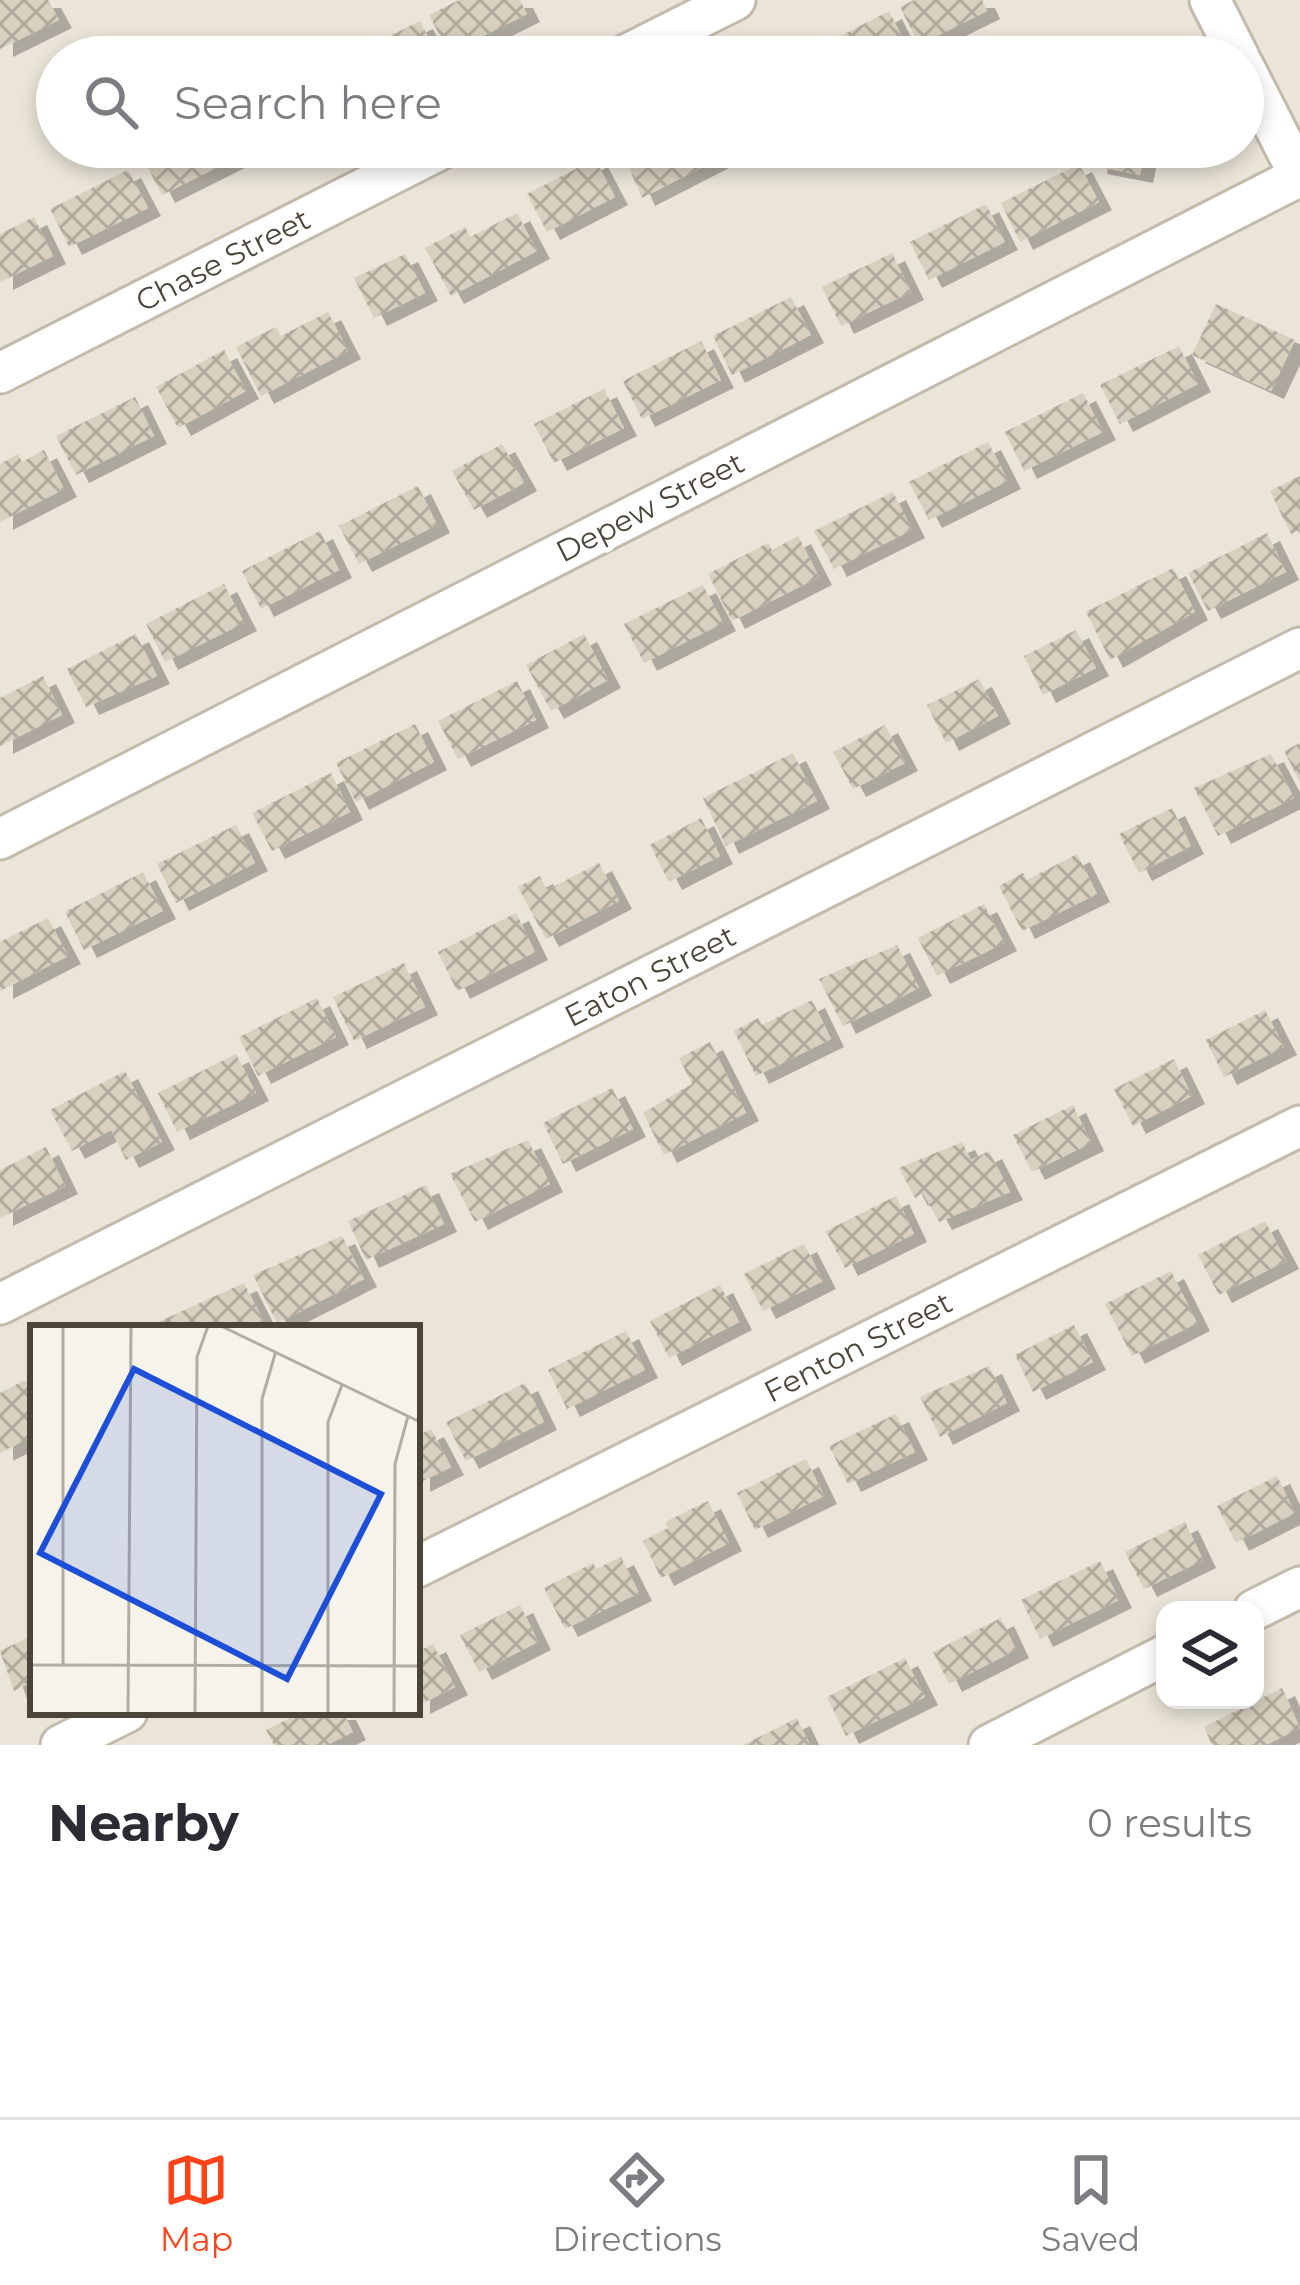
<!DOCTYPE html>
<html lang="en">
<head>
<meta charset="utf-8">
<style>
	body { margin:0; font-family:Montserrat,sans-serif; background:#f2f2f3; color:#2b2b33 }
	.controls { position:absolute; right:36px; bottom:36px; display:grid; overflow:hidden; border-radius:24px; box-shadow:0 6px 18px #0003 }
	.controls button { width:108px; height:108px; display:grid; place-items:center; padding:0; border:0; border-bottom:3px solid #e1e1e2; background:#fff; color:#2b2b33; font:60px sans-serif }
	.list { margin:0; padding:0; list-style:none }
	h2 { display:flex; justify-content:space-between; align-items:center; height:156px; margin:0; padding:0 48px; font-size:51px }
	h2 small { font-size:39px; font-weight:400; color:#7c7c81 }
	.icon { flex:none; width:66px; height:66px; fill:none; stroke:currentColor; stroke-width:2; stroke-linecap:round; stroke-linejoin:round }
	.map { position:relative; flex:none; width:1300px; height:1745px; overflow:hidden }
	.search { position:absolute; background:#fff; box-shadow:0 6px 18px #0003; left:36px; right:36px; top:36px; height:132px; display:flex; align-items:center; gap:30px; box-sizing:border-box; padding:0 42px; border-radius:66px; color:#7c7c81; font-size:45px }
	.sheet { height:372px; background:#fff }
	nav { display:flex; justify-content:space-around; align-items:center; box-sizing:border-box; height:168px; border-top:3px solid #e1e1e2; background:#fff; font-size:33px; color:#7c7c81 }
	nav a { display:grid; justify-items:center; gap:6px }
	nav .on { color:#ff4218 }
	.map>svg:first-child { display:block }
	.residential { fill:#eae5d8; fill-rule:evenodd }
	.building { fill:url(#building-cross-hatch); filter:url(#shadow) }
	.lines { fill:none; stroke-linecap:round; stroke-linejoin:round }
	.minor-casing { stroke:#c2bbac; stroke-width:45 }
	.minor { stroke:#fff; stroke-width:39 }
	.labels { text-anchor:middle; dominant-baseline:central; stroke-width:10; stroke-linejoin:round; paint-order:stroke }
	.street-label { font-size:30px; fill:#4b4438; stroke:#fff }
	.inset-road { fill:none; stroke:#b2ada3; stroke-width:3 }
	.view { fill:#1d4ed8; fill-opacity:0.15; stroke:#1d4ed8; stroke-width:6 }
	.inset-edge { fill:none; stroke:#4b4438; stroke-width:6 }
</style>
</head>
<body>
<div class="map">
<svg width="1300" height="1745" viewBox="0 0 1300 1745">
	<defs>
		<pattern id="building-cross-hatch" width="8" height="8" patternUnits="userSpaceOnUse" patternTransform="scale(3)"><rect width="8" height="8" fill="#d8cfbf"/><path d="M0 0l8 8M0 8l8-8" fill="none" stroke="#b1aa9c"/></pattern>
		<filter id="shadow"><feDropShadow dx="13" dy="8" stdDeviation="0" flood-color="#0004"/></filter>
	</defs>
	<rect width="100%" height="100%" fill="#f6f3ea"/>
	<path class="residential" d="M0,0H1300V1745H0ZM57,57H1243V147H57ZM33,1328H417V1712H33ZM1165,1610H1255V1700H1165Z"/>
	<g class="building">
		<path d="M0,0H48L59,20L0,49Z"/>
		<path d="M459,0H520L527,14L449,53L429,15Z"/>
		<path d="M914,0H982L987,11L919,45L900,7Z"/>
		<path d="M889,11L908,49L893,57H826L821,46Z"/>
		<path d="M420,21L438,57H348Z"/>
		<path d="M161,147H236L240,156L162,195L142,156Z"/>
		<path d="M620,147H718L722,157L642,198Z"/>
		<path d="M1097,147H1146L1140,175L1094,166Z"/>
		<path d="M595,159L615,197L547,232L527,194Z"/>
		<path d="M1079,164L1099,202L1020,242L1001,203Z"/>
		<path d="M128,170L148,208L69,247L50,209Z"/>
		<path d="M986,204L1005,242L929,280L910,242Z"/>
		<path d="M517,213L537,251L451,296L425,248L465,227L470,237Z"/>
		<path d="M34,217L53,256L0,282V234Z"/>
		<path d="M892,253L911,292L841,326L822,287Z"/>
		<path d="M405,254L425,293L374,318L354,278Z"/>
		<path d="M791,297L811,335L732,375L713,336Z"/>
		<path d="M1216,304L1295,340L1271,391L1192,355Z"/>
		<path d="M328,312L348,351L261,396L236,347L276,327L281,336Z"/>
		<path d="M701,341L721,380L642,419L623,381Z"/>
		<path d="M1179,346L1198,384L1120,424L1100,385Z"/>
		<path d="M224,350L246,391L178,428L156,387Z"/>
		<path d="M604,389L624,428L554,463L534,424Z"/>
		<path d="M1083,393L1103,432L1024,471L1005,432Z"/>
		<path d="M135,397L154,436L76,475L56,436Z"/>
		<path d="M988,442L1008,481L929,520L909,482Z"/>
		<path d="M502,444L524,483L474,510L452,471Z"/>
		<path d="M44,450L64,489L0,522V464L18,454L22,462Z"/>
		<path d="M1300,476V530L1291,534L1270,491Z"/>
		<path d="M418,486L437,525L359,564L339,526Z"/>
		<path d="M893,492L912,530L834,569L814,531Z"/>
		<path d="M320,531L339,570L261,609L242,571Z"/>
		<path d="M1267,533L1286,572L1208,611L1188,573Z"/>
		<path d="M798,536L819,577L732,621L708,574L768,543L772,550Z"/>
		<path d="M1173,568L1195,612L1110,660L1086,612Z"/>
		<path d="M224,584L244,623L165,662L146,624Z"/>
		<path d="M703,585L723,623L644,663L624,624Z"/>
		<path d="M1076,630L1096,668L1043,695L1024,656Z"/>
		<path d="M136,634L157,676L86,707L67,669Z"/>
		<path d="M584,634L608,680L551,711L526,665Z"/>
		<path d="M43,676L62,715L0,746V698Z"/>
		<path d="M979,679L998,716L946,743L927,705Z"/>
		<path d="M517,681L536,720L458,759L438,721Z"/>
		<path d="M415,724L434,762L356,802L336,763Z"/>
		<path d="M885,725L905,763L853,789L833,752Z"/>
		<path d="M1300,743V782L1284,751Z"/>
		<path d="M793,753L817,801L726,846L703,798Z"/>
		<path d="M1271,754L1294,798L1218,836L1194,788Z"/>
		<path d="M331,773L350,812L272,851L252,813Z"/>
		<path d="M1172,808L1191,846L1139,873L1119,834Z"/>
		<path d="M701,818L720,856L669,882L650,845Z"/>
		<path d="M236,825L255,863L176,903L157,864Z"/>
		<path d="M1077,854L1097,894L1022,931L999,886L1023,873L1027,880Z"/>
		<path d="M599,863L619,901L546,939L518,887L540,876L547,890Z"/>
		<path d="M143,872L163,911L84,950L65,912Z"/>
		<path d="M984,904L1004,943L937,976L918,938Z"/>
		<path d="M516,913L535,952L457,991L438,952Z"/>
		<path d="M48,918L68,956L0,991V942Z"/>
		<path d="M897,945L919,988L843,1026L819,979Z"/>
		<path d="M404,963L425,1007L354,1041L333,997Z"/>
		<path d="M317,998L336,1037L258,1076L239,1037Z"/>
		<path d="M812,1000L831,1039L756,1076L734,1031L758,1018L762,1025Z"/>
		<path d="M1265,1010L1284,1047L1224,1077L1206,1040Z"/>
		<path d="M710,1042L746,1113L664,1155L643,1113L692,1084L679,1058Z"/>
		<path d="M236,1054L256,1093L177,1132L158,1093Z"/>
		<path d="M1174,1059L1192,1096L1133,1126L1114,1089Z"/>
		<path d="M125,1071L162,1142L126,1160L111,1130L72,1151L50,1110Z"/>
		<path d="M612,1088L633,1129L563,1164L543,1123Z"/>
		<path d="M1073,1105L1091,1143L1032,1172L1013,1135Z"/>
		<path d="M528,1140L550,1184L475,1222L450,1174Z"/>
		<path d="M962,1142L971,1160L989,1151L1010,1192L939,1222L923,1193L915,1198L899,1168Z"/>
		<path d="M46,1147L65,1186L0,1218V1170Z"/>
		<path d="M426,1185L444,1224L366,1260L348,1221Z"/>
		<path d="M896,1196L914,1234L845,1268L826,1231Z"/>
		<path d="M1265,1221L1286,1261L1219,1295L1198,1255Z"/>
		<path d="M342,1236L364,1279L277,1323L253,1275Z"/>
		<path d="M804,1244L823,1281L763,1311L744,1274Z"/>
		<path d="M1171,1271L1197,1323L1132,1356L1105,1304Z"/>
		<path d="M244,1283L267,1328H161L158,1322Z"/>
		<path d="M720,1285L739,1322L669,1358L650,1321Z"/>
		<path d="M1074,1325L1093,1362L1033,1392L1015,1355Z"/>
		<path d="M626,1331L645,1370L567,1409L548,1370Z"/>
		<path d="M989,1366L1007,1403L940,1437L920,1397Z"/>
		<path d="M23,1381H33V1436L0,1453V1393Z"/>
		<path d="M525,1383L544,1422L466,1461L446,1422Z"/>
		<path d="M896,1414L915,1452L848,1484L829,1446Z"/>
		<path d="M431,1429L451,1467L417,1484V1436Z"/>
		<path d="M806,1459L824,1496L755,1530L737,1493Z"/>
		<path d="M1277,1476L1295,1513L1236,1543L1217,1506Z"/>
		<path d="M708,1501L729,1543L661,1578L643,1541L668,1528L665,1522Z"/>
		<path d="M1185,1522L1203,1560L1144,1589L1125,1552Z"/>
		<path d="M621,1557L639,1593L565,1629L544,1588L593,1563L596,1569Z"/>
		<path d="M1100,1561L1119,1600L1040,1639L1021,1600Z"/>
		<path d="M520,1605L538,1642L479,1672L460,1635Z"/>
		<path d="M1001,1618L1016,1650L949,1684L933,1652Z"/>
		<path d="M33,1635V1681L14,1691L0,1651Z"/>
		<path d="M433,1644L455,1687L417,1706V1652Z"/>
		<path d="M905,1658L925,1697L846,1736L827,1697Z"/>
		<path d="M1282,1688L1300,1728L1266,1745H1212L1204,1727Z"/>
		<path d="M289,1712H343L353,1732L327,1745H274L266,1730L292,1717Z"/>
		<path d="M797,1718L810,1745H743Z"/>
	</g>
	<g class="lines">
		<g class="minor-casing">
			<g id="minor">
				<path d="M1210,0L1239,57"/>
				<path d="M622,57L735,0"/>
				<path d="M1243,65L1300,177"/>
				<path d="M0,373L445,147"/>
				<path d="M0,839L1300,176"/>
				<path d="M0,1304L1300,648"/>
				<path d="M417,1567L1300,1126"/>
				<path d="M1254,1610L1300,1587"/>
				<path d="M61,1745L127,1712"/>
				<path d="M989,1745L1165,1655"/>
			</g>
		</g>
		<use href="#minor" class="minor"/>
	</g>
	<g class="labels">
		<g class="street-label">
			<text transform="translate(223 260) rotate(-27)">Chase Street</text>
			<text transform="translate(650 507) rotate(-27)">Depew Street</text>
			<text transform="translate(650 976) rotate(-27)">Eaton Street</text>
			<text transform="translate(858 1347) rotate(-27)">Fenton Street</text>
		</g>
	</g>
	<g transform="translate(30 1325)">
		<rect width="390" height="390" fill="#f6f3ea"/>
		<path class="inset-road" d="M191,1L390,97M0,340L390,341M33,340V1M98,389L101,1M165,389L167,32L178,1M232,389V74L246,26M298,389V97L312,60M364,389L365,139L378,91"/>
		<path class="view" d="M104,44L351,169L257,354L10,228Z"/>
		<rect width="390" height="390" class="inset-edge"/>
	</g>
</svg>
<div class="controls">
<button><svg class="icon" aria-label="layers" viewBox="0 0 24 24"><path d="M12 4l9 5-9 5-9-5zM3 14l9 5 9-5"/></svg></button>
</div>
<div class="search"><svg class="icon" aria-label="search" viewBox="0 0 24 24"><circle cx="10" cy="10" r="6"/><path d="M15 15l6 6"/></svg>Search here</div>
</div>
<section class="sheet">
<h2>Nearby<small>0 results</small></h2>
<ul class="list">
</ul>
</section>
<nav>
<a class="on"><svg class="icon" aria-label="map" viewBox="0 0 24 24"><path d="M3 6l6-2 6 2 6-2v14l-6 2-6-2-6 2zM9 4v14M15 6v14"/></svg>Map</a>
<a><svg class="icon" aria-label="directions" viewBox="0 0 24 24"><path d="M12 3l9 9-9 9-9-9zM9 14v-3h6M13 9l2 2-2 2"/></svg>Directions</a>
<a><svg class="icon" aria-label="saved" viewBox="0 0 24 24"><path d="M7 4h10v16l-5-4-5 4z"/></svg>Saved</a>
</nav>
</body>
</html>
